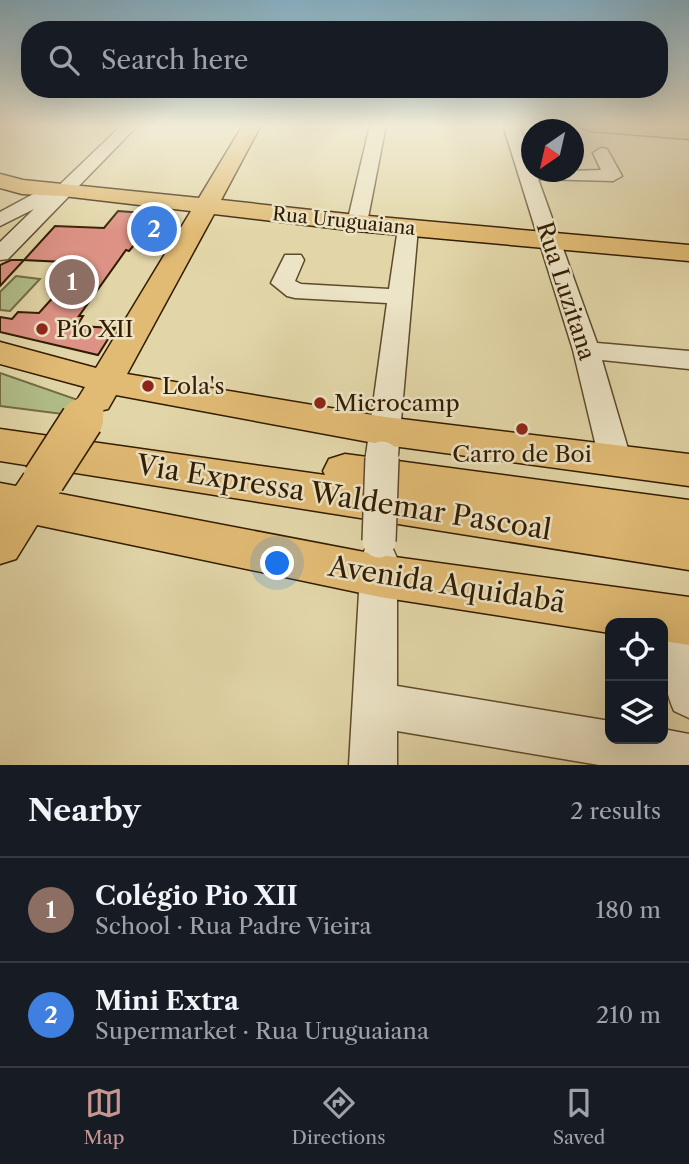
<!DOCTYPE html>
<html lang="en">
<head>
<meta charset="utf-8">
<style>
	body { margin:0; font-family:"Libre Caslon Text",serif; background:#20242c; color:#f1f3f6 }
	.controls { position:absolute; right:21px; bottom:21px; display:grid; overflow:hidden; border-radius:14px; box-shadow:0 7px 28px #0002 }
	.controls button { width:63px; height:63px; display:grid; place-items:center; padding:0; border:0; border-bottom:2px solid #363941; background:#171b24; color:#f1f3f6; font:35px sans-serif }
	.compass { position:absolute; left:521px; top:119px; width:63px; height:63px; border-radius:50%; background:#171b24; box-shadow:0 7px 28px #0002; rotate:214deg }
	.you { position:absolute; left:278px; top:564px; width:24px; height:24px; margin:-18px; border:5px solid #fff; border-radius:50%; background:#1a73e8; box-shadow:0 0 0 10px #1a73e833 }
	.badge { display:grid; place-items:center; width:46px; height:46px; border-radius:50%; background:#c59692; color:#fff; font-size:23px; font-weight:700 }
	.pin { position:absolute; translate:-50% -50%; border:4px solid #fff; box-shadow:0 2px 7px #0006 }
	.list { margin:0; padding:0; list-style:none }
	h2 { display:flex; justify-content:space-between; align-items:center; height:91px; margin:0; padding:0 28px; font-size:30px }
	h2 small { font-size:23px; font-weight:400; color:#9ea1a6 }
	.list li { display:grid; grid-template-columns:46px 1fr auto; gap:21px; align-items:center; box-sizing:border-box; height:105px; padding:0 28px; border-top:2px solid #363941 }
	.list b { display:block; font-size:26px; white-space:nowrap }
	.list p { margin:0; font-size:23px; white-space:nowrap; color:#9ea1a6 }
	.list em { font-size:23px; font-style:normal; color:#9ea1a6 }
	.icon { flex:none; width:38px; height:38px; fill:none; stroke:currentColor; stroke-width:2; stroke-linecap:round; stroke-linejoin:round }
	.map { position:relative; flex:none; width:689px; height:765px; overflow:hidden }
	.search { position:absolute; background:#171b24; box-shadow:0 7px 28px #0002; left:21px; right:21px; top:21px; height:77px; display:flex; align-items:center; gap:18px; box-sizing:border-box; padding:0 24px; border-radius:28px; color:#9ea1a6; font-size:26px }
	.sheet { height:301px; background:#171b24 }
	nav { display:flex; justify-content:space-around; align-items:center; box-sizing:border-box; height:98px; border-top:2px solid #363941; background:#171b24; font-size:19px; color:#9ea1a6 }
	nav a { display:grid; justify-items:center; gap:4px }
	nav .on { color:#c59692 }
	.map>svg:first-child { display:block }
	.green { fill:#b1be89; stroke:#726c44; stroke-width:2 }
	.building { fill:#dd9285; stroke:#321b00; stroke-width:2 }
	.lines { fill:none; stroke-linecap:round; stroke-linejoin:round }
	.minor-casing { stroke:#5e4a2a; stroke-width:3 }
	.major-casing { stroke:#321b00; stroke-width:3 }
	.highway-casing { stroke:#321b00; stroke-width:3 }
	.minor { fill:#ece4c6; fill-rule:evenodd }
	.major { fill:#e1bb74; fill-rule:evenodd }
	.highway { fill:#e1bb74; fill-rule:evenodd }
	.minor-bridge-casing { stroke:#5e4a2a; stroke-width:36; stroke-linecap:butt }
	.major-bridge-far1-casing { stroke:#321b00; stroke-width:36; stroke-linecap:butt }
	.major-bridge-casing { stroke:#321b00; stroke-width:45; stroke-linecap:butt }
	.minor-bridge { stroke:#ece4c6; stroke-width:33 }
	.major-bridge-far1 { stroke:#e1bb74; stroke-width:33 }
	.major-bridge { stroke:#e1bb74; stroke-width:42 }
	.poi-dot { fill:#8f2418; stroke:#ece4c6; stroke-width:2.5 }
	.labels { text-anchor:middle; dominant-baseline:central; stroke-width:5; stroke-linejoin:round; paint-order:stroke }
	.far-street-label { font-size:19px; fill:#321b00; stroke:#ece4c6 }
	.street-label { font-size:23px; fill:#321b00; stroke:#ece4c6 }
	.poi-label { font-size:23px; fill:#321b00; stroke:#ece4c6; text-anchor:start }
	.near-street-label { font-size:28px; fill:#321b00; stroke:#ece4c6 }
</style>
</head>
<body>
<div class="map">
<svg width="689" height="765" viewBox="0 0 689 765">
	<rect width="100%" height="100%" fill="#e2d6a8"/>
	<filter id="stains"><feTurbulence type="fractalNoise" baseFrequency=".00286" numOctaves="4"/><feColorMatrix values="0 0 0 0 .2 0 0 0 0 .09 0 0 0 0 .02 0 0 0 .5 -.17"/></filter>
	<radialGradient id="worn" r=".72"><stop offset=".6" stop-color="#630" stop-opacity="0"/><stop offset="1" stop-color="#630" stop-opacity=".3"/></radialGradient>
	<g class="green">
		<path d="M16,276L40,279L10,311L0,310V292Z"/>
		<path d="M0,373L78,400L70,415L0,406Z"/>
	</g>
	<g class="building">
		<path d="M118,211L145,213L142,217L175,219L160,240L140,238L129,251L126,250L79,316H83L77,326L115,328L98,355L0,332V317L12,319L18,312L39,313L84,263L24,260L55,226L104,228Z"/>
		<path d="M11,260H24L0,286V265Z"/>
	</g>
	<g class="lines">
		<g class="minor-casing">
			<g id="minor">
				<path d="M122,125H138L8,259L0,260V242L34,209L0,226V212L37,192L51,193Z"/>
				<path d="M370,125H386L367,223L364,227H350L347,223Z"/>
				<path d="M503,125H519L532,161V172L601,170L593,153L601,148L607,149L622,176L613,181L538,179L597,343L689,351V369L602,360L631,459L626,468L615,471L604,468L599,459L573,350Z"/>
				<path d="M408,222L415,224L418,228L398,455L393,463L382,467L371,463L366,455L387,303L295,298L287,296L271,283L285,255H301L304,260L295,281L301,284L389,289L398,228L401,224Z"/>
				<path d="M379,542L392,547L397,558V686L610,721V739H663V729L689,734V765H599L397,731V765H349L361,558L366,547Z"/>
				<path d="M666,600L680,606L689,629V718L674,711C661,681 663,656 663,623H647L646,619L652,606Z"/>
			</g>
		</g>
		<g class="major-casing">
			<g id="major">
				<path d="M243,125H261L221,200L357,215L689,245V261L357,231L214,214L127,374L385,417L689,454V486L385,445L116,395L108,409L95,412L82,409L77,400L85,387L0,364V342L96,368L191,211L63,196L22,194L0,188V174L23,180L199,198Z"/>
				<path d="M581,125L689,127V139L590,131L583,129Z"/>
				<path d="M39,470L54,474L60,486L56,493L380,555L689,597V645L663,641V623H610V633L380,597L37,525L16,559L0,564V483L16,486L24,474Z"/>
			</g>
		</g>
		<g class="highway-casing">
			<path id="highway" d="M0,429L325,475L323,471L329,459L345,454L689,500V570L0,461Z"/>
		</g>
		<use href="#minor" class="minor"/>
		<use href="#major" class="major"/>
		<use href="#highway" class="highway"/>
		<g class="minor-bridge-casing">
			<path id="minor-bridge" d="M379,541L382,458"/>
		</g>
		<g class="major-bridge-far1-casing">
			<path id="major-bridge-far1" d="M81,422L87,412"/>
		</g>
		<g class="major-bridge-casing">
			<path id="major-bridge" d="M44,479L82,420"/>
		</g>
		<use href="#minor-bridge" class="minor-bridge"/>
		<use href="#major-bridge-far1" class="major-bridge-far1"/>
		<use href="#major-bridge" class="major-bridge"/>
	</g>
	<linearGradient id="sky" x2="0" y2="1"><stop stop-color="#87b6ce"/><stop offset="0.54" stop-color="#f2edd8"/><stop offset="1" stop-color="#f2edd8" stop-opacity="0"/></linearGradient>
	<rect width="689" height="232" fill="url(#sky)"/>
	<g class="poi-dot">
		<circle cx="42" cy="329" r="7"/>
		<circle cx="148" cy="386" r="7"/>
		<circle cx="320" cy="403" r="7"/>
		<circle cx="522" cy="429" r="7"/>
	</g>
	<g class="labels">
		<g class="far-street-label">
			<text transform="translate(344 221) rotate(6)">Rua Uruguaiana</text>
		</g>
		<g class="street-label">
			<text transform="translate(566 291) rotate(72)">Rua Luzitana</text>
		</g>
		<g class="poi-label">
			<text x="56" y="329">Pio XII</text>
			<text x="162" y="386">Lola's</text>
			<text x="334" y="403">Microcamp</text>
			<text x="522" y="454" text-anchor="middle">Carro de Boi</text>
		</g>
		<g class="near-street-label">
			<text transform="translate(344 497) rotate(9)">Via Expressa Waldemar Pascoal</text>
			<text transform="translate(447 584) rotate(9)">Avenida Aquidabã</text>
		</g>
	</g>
	<rect width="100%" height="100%" filter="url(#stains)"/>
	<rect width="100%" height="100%" fill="url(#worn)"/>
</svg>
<div class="controls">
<button><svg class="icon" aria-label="locate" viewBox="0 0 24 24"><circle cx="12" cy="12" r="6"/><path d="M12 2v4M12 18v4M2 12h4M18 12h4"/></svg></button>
<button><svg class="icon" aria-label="layers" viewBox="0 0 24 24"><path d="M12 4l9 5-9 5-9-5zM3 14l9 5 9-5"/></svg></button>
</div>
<svg class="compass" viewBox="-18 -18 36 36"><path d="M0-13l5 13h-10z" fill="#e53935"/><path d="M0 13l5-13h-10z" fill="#9ea1a6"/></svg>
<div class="you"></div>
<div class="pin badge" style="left:72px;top:282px;background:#8d6e63">1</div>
<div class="pin badge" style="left:154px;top:229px;background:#3f7fe0">2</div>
<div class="search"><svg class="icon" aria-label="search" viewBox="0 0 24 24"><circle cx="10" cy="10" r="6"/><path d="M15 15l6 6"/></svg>Search here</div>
</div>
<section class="sheet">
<h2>Nearby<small>2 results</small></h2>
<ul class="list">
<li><span class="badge" style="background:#8d6e63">1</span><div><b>Colégio Pio XII</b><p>School · Rua Padre Vieira</p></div><em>180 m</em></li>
<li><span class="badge" style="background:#3f7fe0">2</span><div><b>Mini Extra</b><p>Supermarket · Rua Uruguaiana</p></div><em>210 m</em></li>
</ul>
</section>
<nav>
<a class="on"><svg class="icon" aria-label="map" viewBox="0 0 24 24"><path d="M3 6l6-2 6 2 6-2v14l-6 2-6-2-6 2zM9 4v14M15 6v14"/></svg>Map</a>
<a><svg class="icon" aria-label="directions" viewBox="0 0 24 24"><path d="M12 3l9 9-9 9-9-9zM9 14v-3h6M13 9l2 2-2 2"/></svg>Directions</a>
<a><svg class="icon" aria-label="saved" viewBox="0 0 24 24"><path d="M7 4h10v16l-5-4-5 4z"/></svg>Saved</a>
</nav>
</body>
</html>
